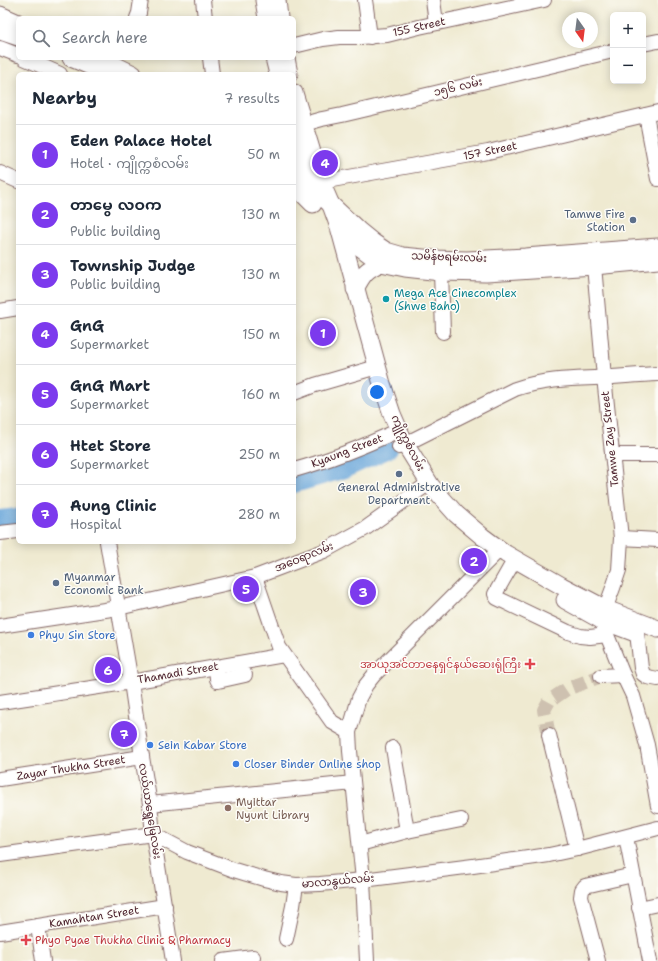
<!DOCTYPE html>
<html lang="en">
<head>
<meta charset="utf-8">
<style>
	body { margin:0; font-family:"Shantell Sans","Noto Sans Myanmar",sans-serif; background:#f2f2f3; color:#1f2937 }
	.controls { position:absolute; right:12px; top:12px; display:grid; overflow:hidden; border-radius:6px; box-shadow:0 2px 10px #0003 }
	.controls button { width:36px; height:36px; display:grid; place-items:center; padding:0; border:0; border-bottom:1px solid #e0e1e3; background:#fff; color:#1f2937; font:20px sans-serif }
	.compass { position:absolute; left:562px; top:12px; width:36px; height:36px; border-radius:50%; background:#fff; box-shadow:0 2px 10px #0003; rotate:166deg }
	.you { position:absolute; left:377px; top:392px; width:14px; height:14px; margin:-10px; border:3px solid #fff; border-radius:50%; background:#1a73e8; box-shadow:0 0 0 6px #1a73e833 }
	.badge { display:grid; place-items:center; width:26px; height:26px; border-radius:50%; background:#7c3aed; color:#fff; font-size:13px; font-weight:700 }
	.pin { position:absolute; translate:-50% -50%; border:2px solid #fff; box-shadow:0 1px 4px #0006 }
	.list { margin:0; padding:0; list-style:none }
	h2 { display:flex; justify-content:space-between; align-items:center; height:52px; margin:0; padding:0 16px; font-size:17px }
	h2 small { font-size:13px; font-weight:400; color:#747a83 }
	.list li { display:grid; grid-template-columns:26px 1fr auto; gap:12px; align-items:center; box-sizing:border-box; height:60px; padding:0 16px; border-top:1px solid #e0e1e3 }
	.list b { display:block; font-size:15px; white-space:nowrap }
	.list p { margin:0; font-size:13px; white-space:nowrap; color:#747a83 }
	.list em { font-size:13px; font-style:normal; color:#747a83 }
	.icon { flex:none; width:22px; height:22px; fill:none; stroke:currentColor; stroke-width:2; stroke-linecap:round; stroke-linejoin:round }
	.map { position:relative; flex:none; width:658px; height:961px; overflow:hidden }
	.search { position:absolute; background:#fff; box-shadow:0 2px 10px #0003; left:16px; top:16px; width:280px; height:44px; display:flex; align-items:center; gap:10px; box-sizing:border-box; padding:0 14px; border-radius:6px; color:#747a83; font-size:15px }
	.panel { position:absolute; background:#fff; box-shadow:0 2px 10px #0003; left:16px; top:72px; width:280px; height:472px; border-radius:6px }
	.map>svg:first-child { display:block }
	.lines { fill:none; stroke-linecap:round; stroke-linejoin:round }
	.river { stroke:#67a5d9; stroke-width:18 }
	.minor-tunnel { stroke:#cec1b0; stroke-width:14; stroke-dasharray:14 7; stroke-linecap:butt }
	.minor-casing { stroke:#846665; stroke-width:16 }
	.major-casing { stroke:#846665; stroke-width:19 }
	.minor { stroke:#fff; stroke-width:14 }
	.major { stroke:#fff; stroke-width:17 }
	.service-dot { fill:#5c6f8a; stroke:#fdfcf7; stroke-width:1.5 }
	.culture-dot { fill:#0f9aa8; stroke:#fdfcf7; stroke-width:1.5 }
	.shop-dot { fill:#3f7fe0; stroke:#fdfcf7; stroke-width:1.5 }
	.health-dot { fill:#e0444e; stroke:#fdfcf7; stroke-width:1.5 }
	.education-dot { fill:#8d6e63; stroke:#fdfcf7; stroke-width:1.5 }
	.labels { text-anchor:middle; dominant-baseline:central; stroke-width:3; stroke-linejoin:round; paint-order:stroke }
	.street-label { font-size:11px; fill:#4a1f2b; stroke:#fdfcf7 }
	.service-label { font-size:11px; fill:#4e5e75; stroke:#fdfcf7; text-anchor:end }
	.culture-label { font-size:11px; fill:#0d838f; stroke:#fdfcf7; text-anchor:start }
	.shop-label { font-size:11px; fill:#366cbe; stroke:#fdfcf7; text-anchor:start }
	.health-label { font-size:11px; fill:#be3a42; stroke:#fdfcf7; text-anchor:end }
	.education-label { font-size:11px; fill:#785e54; stroke:#fdfcf7; text-anchor:start }
</style>
</head>
<body>
<div class="map">
<svg width="658" height="961" viewBox="0 0 658 961">
	<rect width="100%" height="100%" fill="#fdfcf7"/>
	<filter id="ink" filterUnits="userSpaceOnUse"><feTurbulence type="fractalNoise" baseFrequency=".025" numOctaves="2"/><feDisplacementMap in="SourceGraphic" scale="8" xChannelSelector="R" yChannelSelector="G"/><feConvolveMatrix kernelMatrix="1 2 1 2 8 2 1 2 1" color-interpolation-filters="sRGB"/></filter>
	<filter id="wash" filterUnits="userSpaceOnUse"><feTurbulence type="fractalNoise" baseFrequency=".012" numOctaves="4" result="noise"/><feDisplacementMap in="SourceGraphic" scale="16" xChannelSelector="R" yChannelSelector="G"/><feGaussianBlur stdDeviation="0.9" result="paint"/><feColorMatrix in="noise" values="0 0 0 0 0 0 0 0 0 0 0 0 0 0 0 0 0 1.4 0 .05"/><feComposite in="paint" operator="in"/></filter>
	<g filter="url(#wash)">
		<rect width="100%" height="100%" fill="#efead1"/>
		<g class="lines">
			<g class="river">
				<path d="M294,484L345,469L389,449"/>
				<path d="M0,519L18,517"/>
			</g>
		</g>
	</g>
	<g filter="url(#ink)">
		<g class="lines">
			<path class="minor-tunnel" d="M549,735L544,710L549,701L567,689L601,676"/>
			<g class="minor-casing">
				<g id="minor">
					<path d="M203,0L205,18"/>
					<path d="M365,0L370,37"/>
					<path d="M433,0L436,23"/>
					<path d="M137,18L139,13L141,0"/>
					<path d="M643,44L658,41"/>
					<path d="M294,46L323,39L339,37H361L387,35L419,27L544,0"/>
					<path d="M0,48L18,55"/>
					<path d="M24,58L60,74"/>
					<path d="M210,58L212,74"/>
					<path d="M646,115L658,179"/>
					<path d="M304,124L322,119L342,115L613,51"/>
					<path d="M0,173L18,181"/>
					<path d="M321,182L488,152L658,112"/>
					<path d="M594,266L604,377L621,538L619,570L613,588L601,620L623,675L633,696L647,745L658,806"/>
					<path d="M441,272L443,332"/>
					<path d="M0,311L18,308"/>
					<path d="M294,393L315,385L377,367"/>
					<path d="M399,447L515,389C541,380 567,379 594,378C615,377 637,375 658,374"/>
					<path d="M612,455H658"/>
					<path d="M294,470C330,460 365,446 399,430"/>
					<path d="M0,533L18,531"/>
					<path d="M621,538L658,540"/>
					<path d="M107,542L131,682L142,757L150,804L153,834L173,961"/>
					<path d="M515,559L495,594L497,598L568,632L580,636L590,637L607,635"/>
					<path d="M255,577L279,647L332,722L349,732"/>
					<path d="M640,622L637,633L641,668L643,674L647,677L658,679"/>
					<path d="M0,626L118,608L255,577L324,551L366,528L429,483"/>
					<path d="M216,667L217,679L218,681L245,675"/>
					<path d="M601,676L623,675"/>
					<path d="M0,702L131,682L284,655"/>
					<path d="M549,735L577,849"/>
					<path d="M393,748L407,831"/>
					<path d="M0,779L142,757"/>
					<path d="M150,804L353,783"/>
					<path d="M626,837L650,961"/>
					<path d="M360,844L407,831L461,820"/>
					<path d="M0,855L153,834L187,852L234,870L264,879L281,883L296,885L320,884L363,880L473,866L549,855L577,849L658,828"/>
					<path d="M639,908L658,904"/>
					<path d="M38,926L43,961"/>
					<path d="M0,932L165,906"/>
					<path d="M286,939L293,906L296,885"/>
					<path d="M223,961L253,957"/>
					<path d="M367,961L363,880L350,751L349,732L359,698L366,685L374,675L500,549"/>
					<path d="M598,961L581,897L582,890L585,886L633,875"/>
				</g>
			</g>
			<g class="major-casing">
				<g id="major">
					<path d="M264,0L267,18"/>
					<path d="M277,0L279,18"/>
					<path d="M0,15L18,23"/>
					<path d="M0,31L18,37"/>
					<path d="M71,58L109,74"/>
					<path d="M100,58L133,74"/>
					<path d="M274,58L278,74"/>
					<path d="M286,58L289,74"/>
					<path d="M294,93L321,182L331,205L339,227L382,384L392,414L405,444L431,486L456,514L470,526L483,537L506,554L562,586L606,609L658,629"/>
					<path d="M294,134L305,168"/>
					<path d="M294,170L358,230L374,243L386,251L403,256L433,259L467,260L525,257L658,247"/>
					<path d="M294,187L301,192L313,204"/>
					<path d="M352,239L361,248L381,263L405,268L441,272L486,273L594,266L658,260"/>
					<path d="M355,289C363,274 365,270 381,263"/>
					<path d="M565,600L601,620L633,632"/>
				</g>
			</g>
			<use href="#minor" class="minor"/>
			<use href="#major" class="major"/>
		</g>
	</g>
	<g class="service-dot">
		<circle cx="633" cy="220" r="4"/>
		<circle cx="399" cy="474" r="4"/>
		<circle cx="56" cy="583" r="4"/>
	</g>
	<circle class="culture-dot" cx="386" cy="299" r="4"/>
	<g class="shop-dot">
		<circle cx="31" cy="635" r="4"/>
		<circle cx="150" cy="745" r="4"/>
		<circle cx="236" cy="764" r="4"/>
	</g>
	<g class="health-dot">
		<path d="M528 658h4v4h4v4h-4v4h-4v-4h-4v-4h4z"/>
		<path d="M24 934h4v4h4v4h-4v4h-4v-4h-4v-4h4z"/>
	</g>
	<circle class="education-dot" cx="228" cy="808" r="4"/>
	<g class="labels">
		<g class="street-label">
			<text transform="translate(419 27) rotate(-13)">155 Street</text>
			<text transform="translate(458 87) rotate(-13)">၁၅၆ လမ်း</text>
			<text transform="translate(490 151) rotate(-12)">157 Street</text>
			<text transform="translate(449 257) rotate(2)">သမိန်ဗရမ်းလမ်း</text>
			<text transform="translate(610 439) rotate(-96)">Tamwe Zay Street</text>
			<text transform="translate(408 443) rotate(63)">ကျိုက္ကစံလမ်း</text>
			<text transform="translate(347 451) rotate(-21)">Kyaung Street</text>
			<text transform="translate(304 557) rotate(-22)">အဝေရာလမ်း</text>
			<text transform="translate(178 673) rotate(-10)">Thamadi Street</text>
			<text transform="translate(71 768) rotate(-9)">Zayar Thukha Street</text>
			<text transform="translate(150 811) rotate(81)">လယ်ယာရွှေမြေလမ်း</text>
			<text transform="translate(338 881) rotate(-5)">မာလာနွယ်လမ်း</text>
			<text transform="translate(94 917) rotate(-9)">Kamahtan Street</text>
		</g>
		<g class="service-label">
			<text x="625" y="214">Tamwe Fire<tspan x="625" dy="13">Station</tspan></text>
			<text x="399" y="487" text-anchor="middle">General Administrative<tspan x="399" dy="13">Department</tspan></text>
			<text x="64" y="577" text-anchor="start">Myanmar<tspan x="64" dy="13">Economic Bank</tspan></text>
		</g>
		<g class="culture-label">
			<text x="394" y="293">Mega Ace Cinecomplex<tspan x="394" dy="13">(Shwe Baho)</tspan></text>
		</g>
		<g class="shop-label">
			<text x="39" y="635">Phyu Sin Store</text>
			<text x="158" y="745">Sein Kabar Store</text>
			<text x="244" y="764">Closer Binder Online shop</text>
		</g>
		<g class="health-label">
			<text x="521" y="664">အာယုအင်တာနေရှင်နယ်ဆေးရုံကြီး</text>
			<text x="35" y="940" text-anchor="start">Phyo Pyae Thukha Clinic &amp; Pharmacy</text>
		</g>
		<g class="education-label">
			<text x="236" y="802">Myittar<tspan x="236" dy="13">Nyunt Library</tspan></text>
		</g>
	</g>
</svg>
<div class="controls">
<button>+</button>
<button>−</button>
</div>
<svg class="compass" viewBox="-18 -18 36 36"><path d="M0-13l5 13h-10z" fill="#e53935"/><path d="M0 13l5-13h-10z" fill="#747a83"/></svg>
<div class="you"></div>
<div class="pin badge" style="left:323px;top:333px">1</div>
<div class="pin badge" style="left:474px;top:561px">2</div>
<div class="pin badge" style="left:363px;top:592px">3</div>
<div class="pin badge" style="left:325px;top:163px">4</div>
<div class="pin badge" style="left:246px;top:589px">5</div>
<div class="pin badge" style="left:108px;top:670px">6</div>
<div class="pin badge" style="left:124px;top:734px">7</div>
<div class="search"><svg class="icon" aria-label="search" viewBox="0 0 24 24"><circle cx="10" cy="10" r="6"/><path d="M15 15l6 6"/></svg>Search here</div>
<section class="panel">
<h2>Nearby<small>7 results</small></h2>
<ul class="list">
<li><span class="badge">1</span><div><b>Eden Palace Hotel</b><p>Hotel · ကျိုက္ကစံလမ်း</p></div><em>50 m</em></li>
<li><span class="badge">2</span><div><b>တာမွေ လဝက</b><p>Public building</p></div><em>130 m</em></li>
<li><span class="badge">3</span><div><b>Township Judge</b><p>Public building</p></div><em>130 m</em></li>
<li><span class="badge">4</span><div><b>GnG</b><p>Supermarket</p></div><em>150 m</em></li>
<li><span class="badge">5</span><div><b>GnG Mart</b><p>Supermarket</p></div><em>160 m</em></li>
<li><span class="badge">6</span><div><b>Htet Store</b><p>Supermarket</p></div><em>250 m</em></li>
<li><span class="badge">7</span><div><b>Aung Clinic</b><p>Hospital</p></div><em>280 m</em></li>
</ul>
</section>
</div>
</body>
</html>
